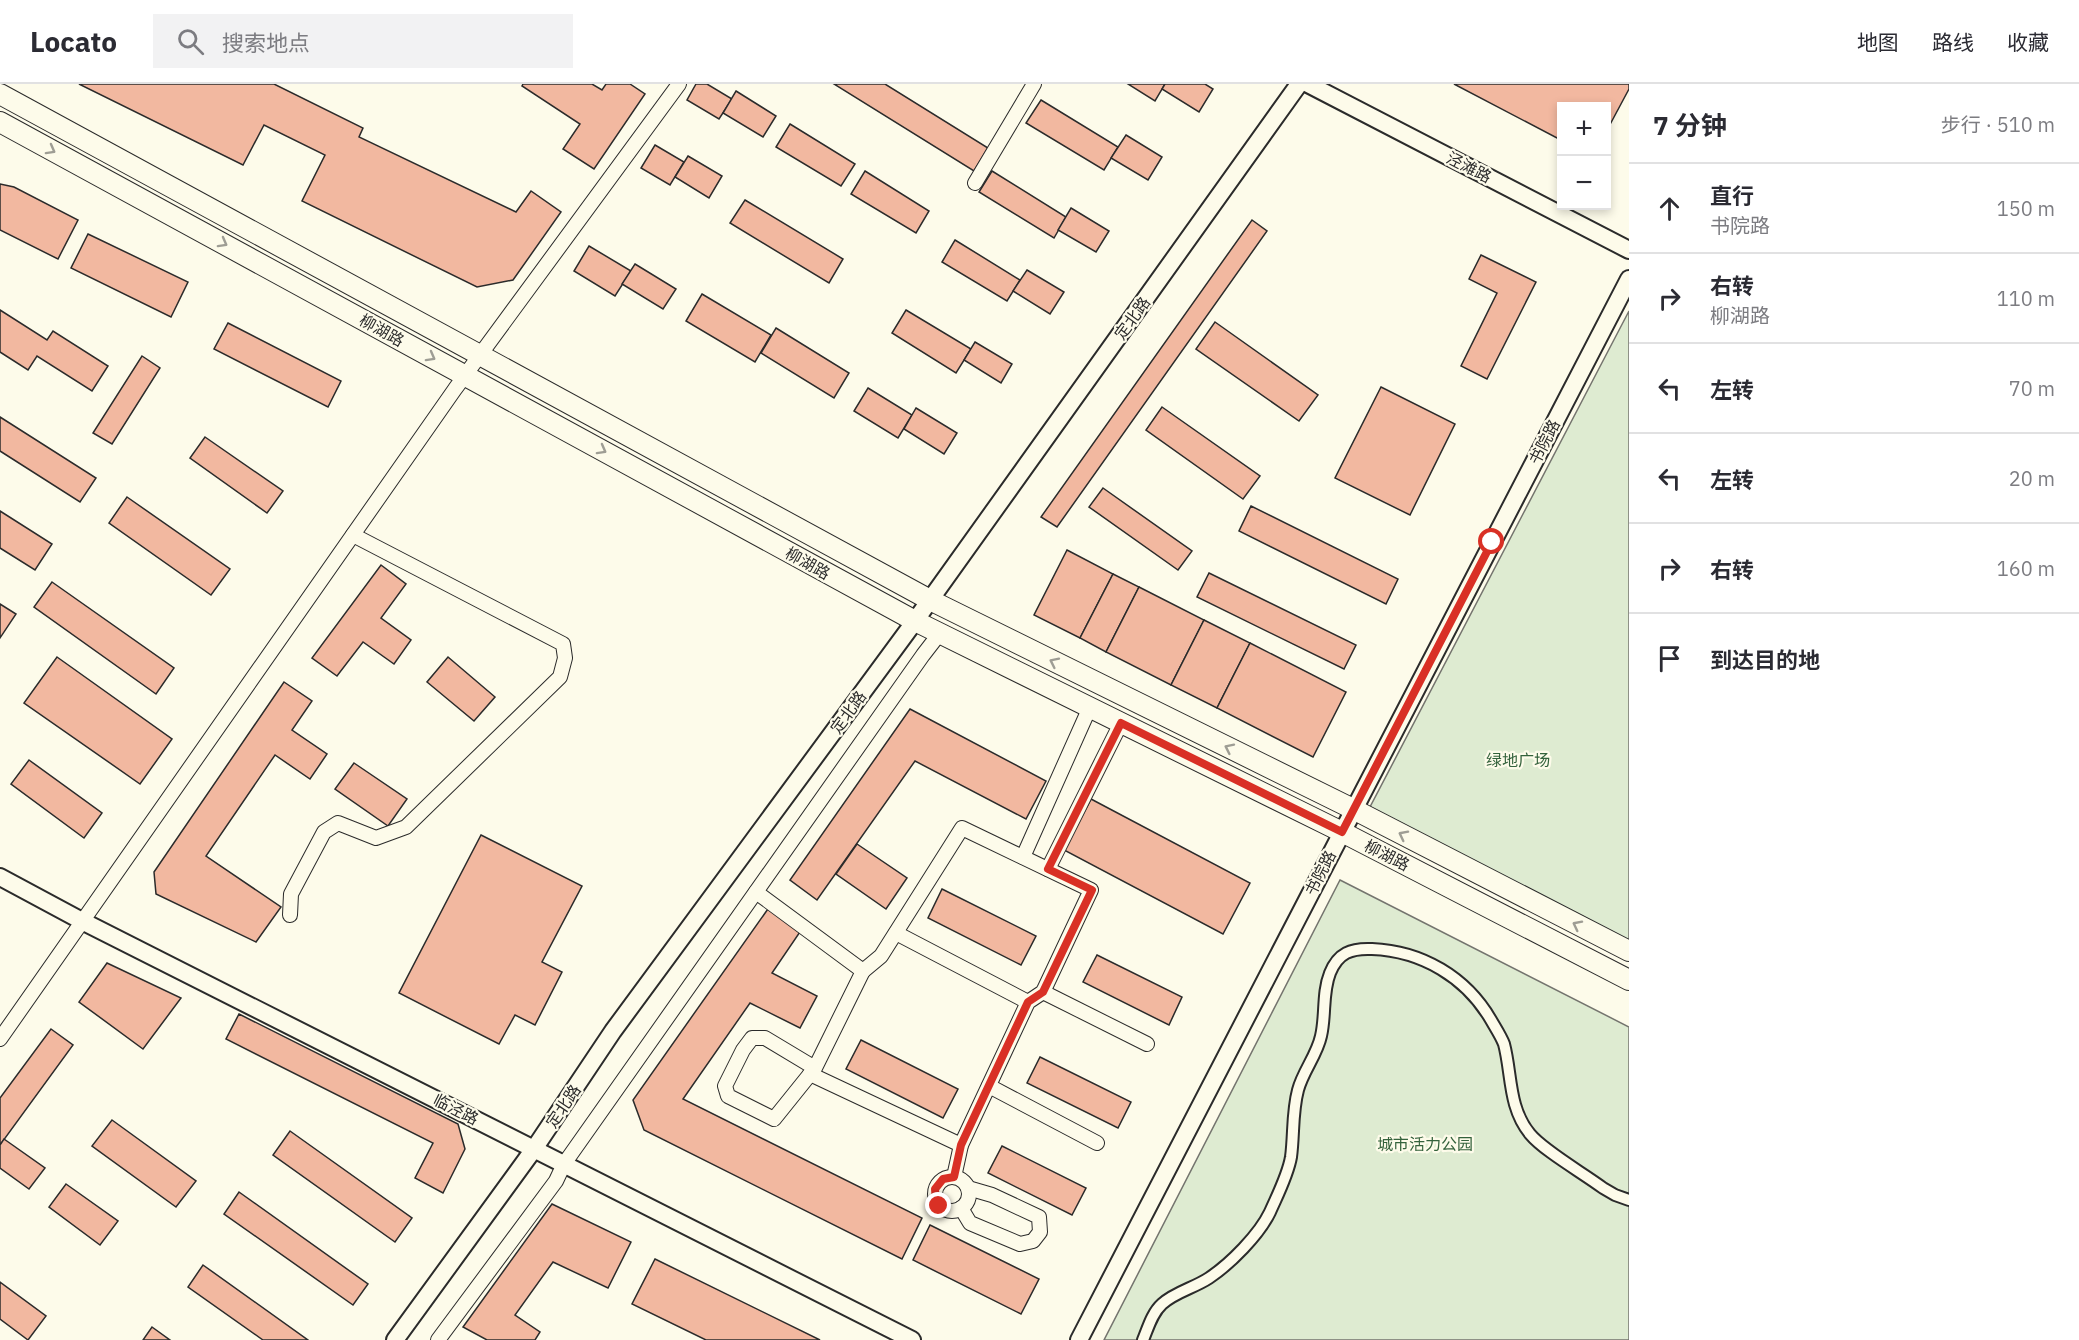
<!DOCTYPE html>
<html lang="zh">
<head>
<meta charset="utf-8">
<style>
	body { margin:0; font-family:"IBM Plex Sans","Noto Sans SC",sans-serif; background:#f2f2f3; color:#2b2b33 }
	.controls { position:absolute; right:18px; top:18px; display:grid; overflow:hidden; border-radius:0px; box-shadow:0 3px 9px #0003 }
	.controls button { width:54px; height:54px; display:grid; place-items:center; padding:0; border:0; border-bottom:2px solid #e1e1e2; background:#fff; color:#2b2b33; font:30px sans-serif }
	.stop { position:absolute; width:18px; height:18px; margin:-14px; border:4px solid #d93025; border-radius:50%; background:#fff }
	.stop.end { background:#d93025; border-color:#fff; box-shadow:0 2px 6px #0008 }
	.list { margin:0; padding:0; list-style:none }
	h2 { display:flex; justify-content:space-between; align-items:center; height:78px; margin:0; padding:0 24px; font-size:26px }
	h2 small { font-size:20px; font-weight:400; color:#7c7c81 }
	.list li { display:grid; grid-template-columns:39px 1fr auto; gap:18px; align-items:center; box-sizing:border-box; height:90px; padding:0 24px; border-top:2px solid #e1e1e2 }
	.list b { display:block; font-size:22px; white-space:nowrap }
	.list p { margin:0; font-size:20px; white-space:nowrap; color:#7c7c81 }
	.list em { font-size:20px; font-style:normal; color:#7c7c81 }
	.icon { flex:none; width:33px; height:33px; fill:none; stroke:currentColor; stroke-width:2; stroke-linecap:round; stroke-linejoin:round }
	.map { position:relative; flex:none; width:1629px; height:1256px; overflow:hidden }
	header { display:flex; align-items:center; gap:36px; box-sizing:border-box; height:84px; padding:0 30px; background:#fff; border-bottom:2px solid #e1e1e2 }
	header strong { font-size:28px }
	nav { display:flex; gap:33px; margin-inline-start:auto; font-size:21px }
	.search { width:420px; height:54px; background:#f2f2f3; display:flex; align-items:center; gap:15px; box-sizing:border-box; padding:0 21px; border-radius:0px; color:#7c7c81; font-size:22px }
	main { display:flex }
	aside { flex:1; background:#fff }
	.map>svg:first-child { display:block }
	.green { fill:#deebd1; stroke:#74746e; stroke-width:1.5 }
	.building { fill:#f2b8a0; stroke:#2b2b2b; stroke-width:1.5 }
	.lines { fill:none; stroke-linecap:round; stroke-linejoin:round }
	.pedestrian-casing { stroke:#2b2b2b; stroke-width:14 }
	.minor-casing { stroke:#2b2b2b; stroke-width:16 }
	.tertiary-casing { stroke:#2b2b2b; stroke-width:20 }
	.secondary-casing { stroke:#2b2b2b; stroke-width:22 }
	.pedestrian { stroke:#fdfbea; stroke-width:10 }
	.minor { stroke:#fdfbea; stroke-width:14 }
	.tertiary { stroke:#fdfbea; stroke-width:16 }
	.secondary { stroke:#fdfbea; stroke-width:20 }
	.oneway { stroke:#9e9d94 }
	.route { stroke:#d93025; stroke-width:8 }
	.labels { text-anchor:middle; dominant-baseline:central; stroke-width:4.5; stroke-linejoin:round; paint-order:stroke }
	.street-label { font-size:16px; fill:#2b2b2b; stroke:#fdfbea }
	.park-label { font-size:16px; fill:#34623c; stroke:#fdfbea }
</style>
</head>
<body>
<header>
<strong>Locato</strong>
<div class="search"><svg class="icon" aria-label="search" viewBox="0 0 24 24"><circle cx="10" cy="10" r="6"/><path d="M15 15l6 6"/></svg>搜索地点</div>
<nav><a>地图</a><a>路线</a><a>收藏</a></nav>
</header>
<main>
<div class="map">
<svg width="1629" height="1256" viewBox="0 0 1629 1256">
	<rect width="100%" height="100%" fill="#fdfbea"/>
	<g class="green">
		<path d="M1629,227V858L1370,723Z"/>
		<path d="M1340,796L1629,943V1256H1104Z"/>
	</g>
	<g class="building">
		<path d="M79,0H274L363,44L359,53L516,128L531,107L561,128L513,196L477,203L302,117L325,71L264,41L243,81Z"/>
		<path d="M523,0H592L602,6L606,0H630L645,10L594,85L563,65L580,40L522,2Z"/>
		<path d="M696,0H707L732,15L719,35L687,16Z"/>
		<path d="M834,0H885L988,64L974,87Z"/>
		<path d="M1128,0H1165L1155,17Z"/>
		<path d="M1165,0H1205L1213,5L1199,28L1162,5Z"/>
		<path d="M1454,0H1629V5L1606,48V22H1562V45L1557,54Z"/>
		<path d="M736,7L776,32L763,53L723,29Z"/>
		<path d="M1041,16L1118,63L1104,86L1026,39Z"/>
		<path d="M790,40L855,80L841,102L776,63Z"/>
		<path d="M1126,51L1162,73L1148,96L1111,74Z"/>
		<path d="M655,61L684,78L670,101L641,84Z"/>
		<path d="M688,72L722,92L709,114L675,93Z"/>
		<path d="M865,87L929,127L916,149L851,110Z"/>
		<path d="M992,87L1066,133L1054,154L979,108Z"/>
		<path d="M0,100L14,103L78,136L58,175L0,146Z"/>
		<path d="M745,116L843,175L829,199L730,139Z"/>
		<path d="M1071,124L1109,147L1096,168L1058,146Z"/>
		<path d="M1252,136L1267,147L1057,443L1041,433Z"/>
		<path d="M88,150L188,198L171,233L71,184Z"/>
		<path d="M955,156L1020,196L1007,217L942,178Z"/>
		<path d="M589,162L631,187L615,212L574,187Z"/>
		<path d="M1481,171L1536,198L1487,295L1461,282L1497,209L1469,195Z"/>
		<path d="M635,180L676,205L663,225L622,200Z"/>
		<path d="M1027,186L1064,208L1050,230L1013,207Z"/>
		<path d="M702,210L771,251L755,278L686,237Z"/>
		<path d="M0,226L47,256L53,247L108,282L92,307L37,272L28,286L0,268Z"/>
		<path d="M906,226L971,265L956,289L892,249Z"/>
		<path d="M1215,238L1318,311L1299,337L1196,265Z"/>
		<path d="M228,239L341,297L328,323L214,265Z"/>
		<path d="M776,244L849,289L834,314L761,269Z"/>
		<path d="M975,258L1012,280L1001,299L964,276Z"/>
		<path d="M142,272L160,284L112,360L93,349Z"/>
		<path d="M1381,303L1455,340L1410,431L1335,394Z"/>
		<path d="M868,304L912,331L898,354L854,327Z"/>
		<path d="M1162,323L1260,392L1243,415L1146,346Z"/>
		<path d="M916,324L957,349L944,370L904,345Z"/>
		<path d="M0,333L96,394L80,418L0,367Z"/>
		<path d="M205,353L283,407L267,429L190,374Z"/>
		<path d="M1103,404L1192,467L1178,486L1089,423Z"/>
		<path d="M127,413L230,485L211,511L109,439Z"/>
		<path d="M1251,422L1398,495L1386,520L1239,447Z"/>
		<path d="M0,427L52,460L35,486L0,464Z"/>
		<path d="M1067,466L1113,490L1080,554L1034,531Z"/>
		<path d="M381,481L406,500L381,534L411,556L394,580L363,558L337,592L312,574Z"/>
		<path d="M1209,489L1356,561L1344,585L1197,513Z"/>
		<path d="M1113,490L1139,503L1106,568L1080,554Z"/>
		<path d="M52,498L174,584L156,610L34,523Z"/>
		<path d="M1139,503L1204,536L1171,601L1106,568Z"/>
		<path d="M0,520L16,530L0,554Z"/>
		<path d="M1204,536L1250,559L1217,624L1171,601Z"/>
		<path d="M1250,559L1346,608L1313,673L1217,624Z"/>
		<path d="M57,573L172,655L140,700L24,619Z"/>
		<path d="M448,573L495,613L474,637L427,598Z"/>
		<path d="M284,598L312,617L292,646L327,670L310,695L275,671L206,772L281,823L256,858L156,810L154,788Z"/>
		<path d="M910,625L1046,697L1026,735L915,677L817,816L790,796Z"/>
		<path d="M29,676L102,729L84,754L11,700Z"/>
		<path d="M354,679L407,715L388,742L335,705Z"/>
		<path d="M1091,715L1250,799L1223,850L1064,766Z"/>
		<path d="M481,751L582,802L542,878L562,888L535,941L515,931L499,960L399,909Z"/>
		<path d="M857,760L907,794L886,825L836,790Z"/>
		<path d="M942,805L1036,852L1021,881L928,834Z"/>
		<path d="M770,822L802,845L772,889L817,912L800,944L750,919L683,1015L922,1134L902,1175L644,1046L633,1016Z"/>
		<path d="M1097,871L1182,913L1169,941L1083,898Z"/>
		<path d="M107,879L181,914L143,965L79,918Z"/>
		<path d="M239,930L458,1040L465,1065L443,1109L415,1094L433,1059L226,955Z"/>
		<path d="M51,945L73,961L0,1061V1014Z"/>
		<path d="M861,956L958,1005L943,1034L846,985Z"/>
		<path d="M1040,973L1131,1018L1118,1044L1027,999Z"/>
		<path d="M112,1036L196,1097L176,1123L92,1062Z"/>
		<path d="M290,1047L412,1134L395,1158L273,1071Z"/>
		<path d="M4,1055L45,1084L29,1105L0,1084V1061Z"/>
		<path d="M1002,1062L1086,1104L1072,1131L988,1089Z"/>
		<path d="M66,1100L118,1137L100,1161L49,1123Z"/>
		<path d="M239,1108L368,1200L353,1221L224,1130Z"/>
		<path d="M552,1120L631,1158L608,1204L553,1178L515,1231L540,1248L535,1256H487L463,1243Z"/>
		<path d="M930,1141L1039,1195L1021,1230L913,1176Z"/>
		<path d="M655,1175L820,1256H706L632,1220Z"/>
		<path d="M203,1181L308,1256H263L188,1203Z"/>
		<path d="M0,1198L46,1232L28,1256L0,1235Z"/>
		<path d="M152,1243L170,1256H143Z"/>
	</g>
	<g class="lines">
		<g class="pedestrian-casing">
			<path id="pedestrian" d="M1143,1256C1148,1244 1152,1229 1162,1220C1175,1208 1194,1204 1209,1194C1230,1180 1259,1151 1270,1128C1277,1112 1288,1091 1291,1073C1294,1051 1292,1028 1298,1006C1303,987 1317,971 1321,952C1326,931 1322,909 1330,889C1338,869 1351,864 1372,865C1422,867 1466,893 1491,936C1495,943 1501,952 1504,960C1512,990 1508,1023 1530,1050C1544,1067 1583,1089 1603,1104L1615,1111L1629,1116"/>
		</g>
		<g class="minor-casing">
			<g id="minor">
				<path d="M975,99L1034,0"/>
				<path d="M1023,773L1090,623"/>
				<path d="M1048,785L1121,639"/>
				<path d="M756,808L863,887L881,872L962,744L1091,806L1043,908L1028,918L961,1061L954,1093"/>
				<path d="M290,831L291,810L324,748L338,739L376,754L406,743L560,593L565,574L563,560L353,451"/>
				<path d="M896,849L1028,918"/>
				<path d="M1043,908L1147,960"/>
				<path d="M0,955L455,305L679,0"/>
				<path d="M815,984L765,954H752L743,966L725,1002L728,1012L774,1035L815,984L863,887"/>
				<path d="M810,990L961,1061"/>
				<path d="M989,1002L1097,1059"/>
				<circle cx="952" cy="1110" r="17"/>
				<path d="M961,1124L970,1139L1020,1160L1033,1157L1040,1148L1039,1133L992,1111L968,1104"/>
				<path d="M438,1256L556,1097L564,1080L923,571L940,549"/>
			</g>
		</g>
		<g class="tertiary-casing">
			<g id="tertiary">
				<path d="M1308,0L1629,166"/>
				<path d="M0,793L82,837L912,1256"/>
				<path d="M395,1256L534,1065L613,947L915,537L1299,0"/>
				<path d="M1079,1256L1629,195"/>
			</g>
		</g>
		<g class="secondary-casing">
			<g id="secondary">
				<path d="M0,10L930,516L1353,725L1629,867"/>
				<path d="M0,38L915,537L1342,748L1629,896"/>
			</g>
		</g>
		<use href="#pedestrian" class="pedestrian"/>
		<use href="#minor" class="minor"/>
		<use href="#tertiary" class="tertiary"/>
		<use href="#secondary" class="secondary"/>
	</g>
	<defs><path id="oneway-chevron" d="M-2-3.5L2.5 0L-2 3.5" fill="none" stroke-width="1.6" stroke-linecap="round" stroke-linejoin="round" transform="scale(1.5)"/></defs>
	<g class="oneway">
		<use href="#oneway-chevron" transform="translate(51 66) rotate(29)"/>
		<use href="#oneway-chevron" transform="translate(223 159) rotate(29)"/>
		<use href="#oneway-chevron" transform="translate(431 273) rotate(29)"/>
		<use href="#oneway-chevron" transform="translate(602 366) rotate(29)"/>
		<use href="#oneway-chevron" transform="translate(1054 578) rotate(-154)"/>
		<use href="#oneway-chevron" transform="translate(1229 664) rotate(-154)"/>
		<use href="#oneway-chevron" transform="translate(1403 751) rotate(-153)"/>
		<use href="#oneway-chevron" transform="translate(1577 841) rotate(-153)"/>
	</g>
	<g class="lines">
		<path class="route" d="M939,1122L936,1117L935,1105L943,1095L954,1093L961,1061L1028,918L1043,908L1092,806L1048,785L1121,639L1342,748L1492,458"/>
	</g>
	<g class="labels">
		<g class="street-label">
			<text transform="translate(1469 83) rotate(27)">泾滩路</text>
			<text transform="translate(1132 234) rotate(-54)">定北路</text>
			<text transform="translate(382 246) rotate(29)">柳湖路</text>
			<text transform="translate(1544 358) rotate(-63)">书院路</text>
			<text transform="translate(808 479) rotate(29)">柳湖路</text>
			<text transform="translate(848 628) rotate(-54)">定北路</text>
			<text transform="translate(1387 771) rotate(27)">柳湖路</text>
			<text transform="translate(1320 789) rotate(-63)">书院路</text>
			<text transform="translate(563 1022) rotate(-56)">定北路</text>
			<text transform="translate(456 1025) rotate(27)">临泾路</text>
		</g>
		<g class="park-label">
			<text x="1518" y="676">绿地广场</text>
			<text x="1425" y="1060">城市活力公园</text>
		</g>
	</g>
</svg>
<div class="controls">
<button>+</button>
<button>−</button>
</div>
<div class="stop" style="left:1492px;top:458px"></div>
<div class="stop end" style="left:939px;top:1122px"></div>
</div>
<aside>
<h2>7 分钟<small>步行 · 510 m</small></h2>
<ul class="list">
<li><svg class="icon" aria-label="ahead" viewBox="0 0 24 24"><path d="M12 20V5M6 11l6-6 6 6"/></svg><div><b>直行</b><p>书院路</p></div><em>150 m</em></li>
<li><svg class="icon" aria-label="right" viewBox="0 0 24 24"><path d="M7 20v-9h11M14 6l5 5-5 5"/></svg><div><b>右转</b><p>柳湖路</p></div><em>110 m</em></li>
<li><svg class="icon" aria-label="left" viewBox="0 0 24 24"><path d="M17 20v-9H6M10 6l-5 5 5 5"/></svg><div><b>左转</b></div><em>70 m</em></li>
<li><svg class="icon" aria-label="left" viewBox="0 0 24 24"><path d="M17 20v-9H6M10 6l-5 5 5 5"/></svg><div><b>左转</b></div><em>20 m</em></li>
<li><svg class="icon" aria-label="right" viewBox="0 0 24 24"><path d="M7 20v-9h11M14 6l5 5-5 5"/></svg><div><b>右转</b></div><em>160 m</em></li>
<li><svg class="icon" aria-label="arrive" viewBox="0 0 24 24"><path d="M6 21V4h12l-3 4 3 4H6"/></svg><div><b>到达目的地</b></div></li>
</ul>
</aside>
</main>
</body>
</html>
